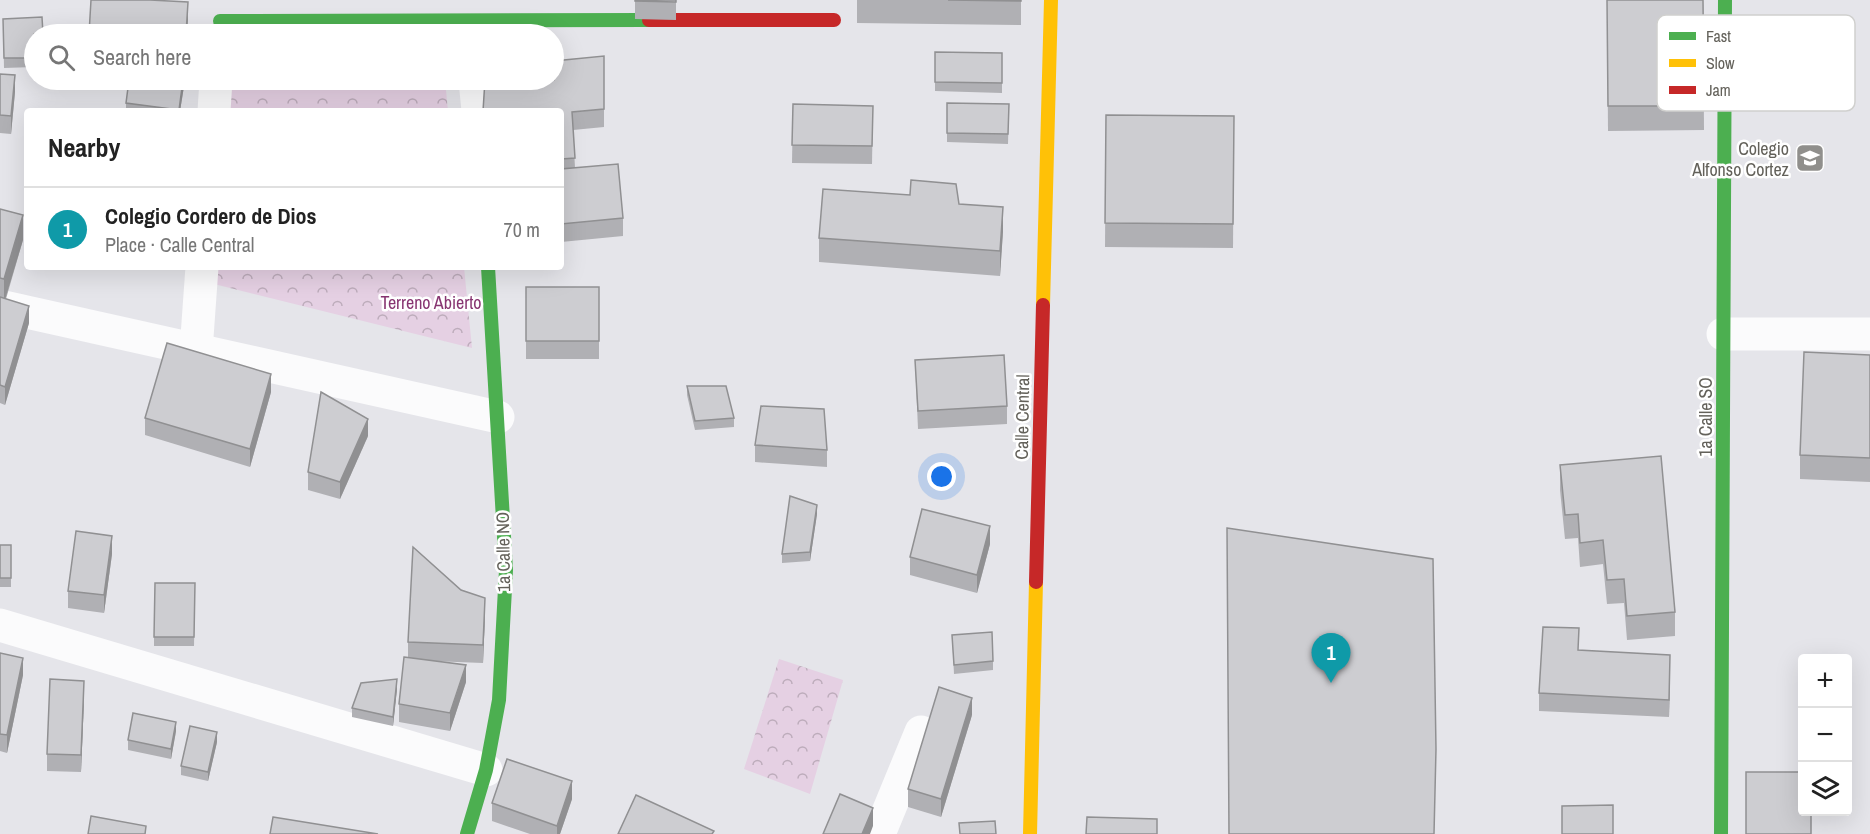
<!DOCTYPE html>
<html lang="en">
<head>
<meta charset="utf-8">
<style>
	body { margin:0; font-family:"Archivo Narrow",sans-serif; background:#f2f2f2; color:#222 }
	.controls { position:absolute; right:18px; bottom:18px; display:grid; overflow:hidden; border-radius:6px; box-shadow:0 6px 24px #0002 }
	.controls button { width:54px; height:54px; display:grid; place-items:center; padding:0; border:0; border-bottom:2px solid #e0e0e0; background:#fff; color:#222; font:30px sans-serif }
	.you { position:absolute; left:942px; top:477px; width:21px; height:21px; margin:-15px; border:4px solid #fff; border-radius:50%; background:#1a73e8; box-shadow:0 0 0 9px #1a73e833 }
	.badge { display:grid; place-items:center; width:39px; height:39px; border-radius:50%; background:#d93025; color:#fff; font-size:20px; font-weight:700 }
	.pin { position:absolute; translate:-50% -50px; filter:drop-shadow(0 2px 3px #0008) }
	.pin::after { content:''; position:absolute; top:32px; width:21px; height:18px; background:inherit; clip-path:polygon(0 0,100% 0,50% 100%) }
	.list { margin:0; padding:0; list-style:none }
	h2 { display:flex; justify-content:space-between; align-items:center; height:78px; margin:0; padding:0 24px; font-size:26px }
	h2 small { font-size:20px; font-weight:400; color:#767676 }
	.list li { display:grid; grid-template-columns:39px 1fr auto; gap:18px; align-items:center; box-sizing:border-box; height:84px; padding:0 24px; border-top:2px solid #e0e0e0 }
	.list b { display:block; font-size:22px; white-space:nowrap }
	.list p { margin:0; font-size:20px; white-space:nowrap; color:#767676 }
	.list em { font-size:20px; font-style:normal; color:#767676 }
	.icon { flex:none; width:33px; height:33px; fill:none; stroke:currentColor; stroke-width:2; stroke-linecap:round; stroke-linejoin:round }
	.map { position:relative; flex:none; width:1870px; height:834px; overflow:hidden }
	.search { position:absolute; background:#fff; box-shadow:0 6px 24px #0002; left:24px; top:24px; width:540px; height:66px; display:flex; align-items:center; gap:15px; box-sizing:border-box; padding:0 21px; border-radius:33px; color:#767676; font-size:22px }
	.panel { position:absolute; background:#fff; box-shadow:0 6px 24px #0002; left:24px; top:108px; width:540px; height:162px; border-radius:6px }
	.map>svg:first-child { display:block }
	.forest { fill:url(#forest-crowns) }
	.lines { fill:none; stroke-linecap:round; stroke-linejoin:round }
	.street { stroke:#fbfbfc; stroke-width:33 }
	.fast { stroke:#4caf50; stroke-width:14 }
	.slow { stroke:#ffc107; stroke-width:14 }
	.jam { stroke:#c62828; stroke-width:14 }
	.wall { fill:#b0b0b4 }
	.shaded-wall { fill:#909092 }
	.building { fill:#cdcdd1; stroke:#909092; stroke-width:1.5 }
	.labels { text-anchor:middle; dominant-baseline:central; stroke-width:5; stroke-linejoin:round; paint-order:stroke }
	.poi-label { font-size:18px; fill:#63615a; stroke:#fff; text-anchor:end }
	.park-label { font-size:18px; fill:#873571; stroke:#fff }
	.street-label { font-size:18px; fill:#63615a; stroke:#fff }
	.key { fill:#fff; stroke:#d0d0ce; stroke-width:1.5 }
	.key-label { font-size:16px; fill:#63615a }
</style>
</head>
<body>
<div class="map">
<svg width="1870" height="834" viewBox="0 0 1870 834">
	<defs>
		<pattern id="forest-crowns" width="20" height="18" patternUnits="userSpaceOnUse" patternTransform="scale(1.5)"><rect width="20" height="18" fill="#e5d0e3"/><path d="M2 6a3 3 0 1 1 6 0M12 15a3 3 0 1 1 6 0" fill="none" stroke="#bdacbb"/></pattern>
	</defs>
	<rect width="100%" height="100%" fill="#e5e5ea"/>
	<g class="forest">
		<path d="M219,80H445L448,111H217Z"/>
		<path d="M207,267H464L472,348L206,282Z"/>
		<path d="M779,659L843,680L810,794L744,769Z"/>
	</g>
	<g class="lines">
		<g class="street">
			<path d="M475,80L478,111"/>
			<path d="M214,111L216,80"/>
			<path d="M0,306L498,417"/>
			<path d="M1723,334H1870"/>
			<path d="M196,351L202,267"/>
			<path d="M0,625L486,770"/>
			<path d="M879,834L921,732"/>
		</g>
		<g class="fast">
			<path d="M220,21L649,20"/>
			<path d="M467,834L486,770L499,700L506,570L488,267"/>
			<path d="M1721,834L1725,0"/>
		</g>
		<g class="slow">
			<path d="M1043,305L1051,0"/>
			<path d="M1030,834L1036,582"/>
		</g>
		<g class="jam">
			<path d="M649,20H834"/>
			<path d="M1036,582L1043,305"/>
		</g>
	</g>
	<g class="wall">
		<path d="M635,0H676V20L635,19Z"/>
		<path d="M857,0H1021V25L857,23Z"/>
		<path d="M1607,0H1703L1704,130L1608,131Z"/>
		<path d="M3,19L34,34V67L4,68Z"/>
		<path d="M935,52L1002,53V93L935,91Z"/>
		<path d="M604,56V127L573,130L575,168L623,218V236L561,242V111Z"/>
		<path d="M0,74L15,92L11,134L0,133Z"/>
		<path d="M185,80L180,111H126V103Z"/>
		<path d="M947,103L1009,104L1008,144L947,142Z"/>
		<path d="M793,104L873,106L872,164L792,163Z"/>
		<path d="M1106,115L1234,116L1233,248L1105,247Z"/>
		<path d="M959,204L1003,231L1000,276L819,262V238Z"/>
		<path d="M0,209L23,240L6,299L29,323L5,405L0,403Z"/>
		<path d="M526,287L599,341V359H526Z"/>
		<path d="M1870,355V482L1800,479V455Z"/>
		<path d="M915,360L1007,406V424L918,429Z"/>
		<path d="M687,386L734,418V427L695,430L687,395Z"/>
		<path d="M271,392L250,467L145,435V418Z"/>
		<path d="M368,436L340,499L308,490V472Z"/>
		<path d="M755,445L827,450V467L755,462Z"/>
		<path d="M1560,465L1675,612V636L1627,640L1624,603L1607,604L1603,564L1580,567L1578,538L1565,539L1560,490Z"/>
		<path d="M817,514L810,561L782,563V554Z"/>
		<path d="M990,544L977,593L910,575V557Z"/>
		<rect x="0" y="545" width="11" height="42"/>
		<path d="M112,554L104,613L68,608V591Z"/>
		<path d="M195,583L194,646H154V637Z"/>
		<path d="M485,615L483,663L431,661L466,682L450,731L399,722V704L408,658V642Z"/>
		<path d="M952,635L993,661V670L954,674Z"/>
		<path d="M1578,650L1670,672L1669,717L1539,711V693Z"/>
		<path d="M0,653L23,675L7,753L0,751Z"/>
		<path d="M397,689L393,726L352,717V708Z"/>
		<path d="M84,699L81,772L47,771V754Z"/>
		<path d="M972,715L941,817L908,807V789Z"/>
		<path d="M176,731L171,759L128,750V740Z"/>
		<path d="M217,742L208,781L181,775V766Z"/>
		<path d="M572,799L560,834H530L492,821V803Z"/>
	</g>
	<g class="shaded-wall">
		<path d="M188,2V20L187,34H186Z"/>
		<path d="M15,75V92L11,134V116Z"/>
		<path d="M183,80H185L180,111H179Z"/>
		<path d="M1003,207V231L1000,276V251Z"/>
		<path d="M23,215V240L4,303V279Z"/>
		<path d="M29,306V323L5,405V387Z"/>
		<path d="M271,374V392L250,467V449Z"/>
		<path d="M368,419V436L340,499V482Z"/>
		<path d="M817,505V514L810,561V552Z"/>
		<path d="M990,526V544L977,593V575Z"/>
		<path d="M112,536V554L104,613V595Z"/>
		<path d="M485,598V615L483,663V645Z"/>
		<path d="M1670,655V672L1669,717V700Z"/>
		<path d="M23,658V675L7,753V735Z"/>
		<path d="M466,665V682L450,731V713Z"/>
		<path d="M397,679V689L393,726V717Z"/>
		<path d="M84,681V699L81,772V755Z"/>
		<path d="M972,698V715L941,817V799Z"/>
		<path d="M176,722V731L171,759V749Z"/>
		<path d="M217,732V742L208,781V772Z"/>
		<path d="M572,781V799L560,834H557V826Z"/>
		<path d="M873,808V826L870,834H862Z"/>
	</g>
	<g class="building">
		<path d="M91,0H150L188,2L186,34H89Z"/>
		<path d="M635,0H676V2L635,1Z"/>
		<path d="M948,0H1021V1Z"/>
		<path d="M1607,0H1703L1704,106H1608Z"/>
		<path d="M42,17L43,34H34V58H4L3,19Z"/>
		<path d="M935,52L1002,53V83L935,82Z"/>
		<path d="M604,56V109L572,112L575,158L561,159V111H483L485,80H554V61Z"/>
		<path d="M0,74L15,75L11,116L0,115Z"/>
		<path d="M129,80H183L179,110L126,103Z"/>
		<path d="M947,103L1009,104L1008,134L947,133Z"/>
		<path d="M793,104L873,106L872,146L792,145Z"/>
		<path d="M1106,115L1234,116L1233,224L1105,223Z"/>
		<path d="M618,164L623,218L561,224V169Z"/>
		<path d="M911,180L956,184L959,204L1003,207L1000,251L819,238L823,189L910,195Z"/>
		<path d="M0,209L23,215L4,279L0,278Z"/>
		<rect x="526" y="287" width="73" height="54"/>
		<path d="M0,297L29,306L5,387L0,385Z"/>
		<path d="M167,343L271,374L250,449L145,418Z"/>
		<path d="M1804,352L1870,355V458L1800,455Z"/>
		<path d="M1004,355L1007,406L918,411L915,360Z"/>
		<path d="M687,386H726L734,418L695,421Z"/>
		<path d="M321,392L368,419L340,482L308,472Z"/>
		<path d="M761,406L824,409L827,450L755,445Z"/>
		<path d="M1661,456L1675,612L1627,616L1624,579L1607,580L1603,540L1580,543L1578,514L1565,515L1560,465Z"/>
		<path d="M790,496L817,505L810,552L782,554Z"/>
		<path d="M922,509L990,526L977,575L910,557Z"/>
		<path d="M1227,528L1433,559L1436,749L1434,834H1229Z"/>
		<path d="M76,531L112,536L104,595L68,591Z"/>
		<rect x="0" y="545" width="11" height="33"/>
		<path d="M413,547L461,590L485,598L483,645L408,642Z"/>
		<path d="M155,583H195L194,637H154Z"/>
		<path d="M1543,627L1579,628L1578,650L1670,655L1669,700L1539,693Z"/>
		<path d="M992,632L993,661L954,665L952,635Z"/>
		<path d="M0,653L23,658L7,735L0,734Z"/>
		<path d="M404,657L466,665L450,713L399,704Z"/>
		<path d="M50,679L84,681L81,755L47,754Z"/>
		<path d="M397,679L393,717L352,708L361,683Z"/>
		<path d="M939,687L972,698L941,799L908,789Z"/>
		<path d="M133,713L176,722L171,749L128,740Z"/>
		<path d="M190,726L217,732L208,772L181,766Z"/>
		<path d="M507,759L572,781L557,826L492,803Z"/>
		<path d="M1746,772H1803V812H1811V834H1746Z"/>
		<path d="M840,794L873,808L862,834H823Z"/>
		<path d="M636,795L714,831L712,834H618Z"/>
		<path d="M1613,805V834H1562V806Z"/>
		<path d="M91,816L146,826L145,834H88Z"/>
		<path d="M273,817L378,834H270Z"/>
		<path d="M1087,817L1157,819V834H1086Z"/>
		<path d="M995,821L996,834H960L959,823Z"/>
	</g>
	<defs>
		<g id="university-square" transform="scale(1.5)"><rect x="-9" y="-9" width="18" height="18" rx="4" fill="#908f8c" stroke="#fff"/><path d="M0-5L7-2L0 1L-7-2ZM-4 1L0 2.5L4 1V4Q0 6-4 4Z" fill="#fff"/></g>
	</defs>
	<g fill-rule="evenodd">
		<use href="#university-square" x="1810" y="158"/>
	</g>
	<g class="labels">
		<g class="poi-label">
			<text x="1789" y="148">Colegio<tspan x="1789" dy="21">Alfonso Cortez</tspan></text>
		</g>
		<g class="park-label">
			<text x="431" y="302">Terreno Abierto</text>
		</g>
		<g class="street-label">
			<text transform="translate(1022 417) rotate(-89)">Calle Central</text>
			<text transform="translate(1705 417) rotate(-90)">1a Calle SO</text>
			<text transform="translate(503 552) rotate(-91)">1a Calle NO</text>
		</g>
	</g>
	<rect x="1657" y="15" width="198" height="96" rx="9" class="key"/>
	<rect x="1669" y="32" width="27" height="8" fill="#4caf50"/>
	<rect x="1669" y="59" width="27" height="8" fill="#ffc107"/>
	<rect x="1669" y="86" width="27" height="8" fill="#c62828"/>
	<g class="key-label">
		<text x="1706" y="42">Fast</text>
		<text x="1706" y="69">Slow</text>
		<text x="1706" y="96">Jam</text>
	</g>
</svg>
<div class="controls">
<button>+</button>
<button>−</button>
<button><svg class="icon" aria-label="layers" viewBox="0 0 24 24"><path d="M12 4l9 5-9 5-9-5zM3 14l9 5 9-5"/></svg></button>
</div>
<div class="you"></div>
<div class="pin badge" style="left:1331px;top:683px;background:#0f9aa8">1</div>
<div class="search"><svg class="icon" aria-label="search" viewBox="0 0 24 24"><circle cx="10" cy="10" r="6"/><path d="M15 15l6 6"/></svg>Search here</div>
<section class="panel">
<h2>Nearby<small></small></h2>
<ul class="list">
<li><span class="badge" style="background:#0f9aa8">1</span><div><b>Colegio Cordero de Dios</b><p>Place · Calle Central</p></div><em>70 m</em></li>
</ul>
</section>
</div>
</body>
</html>
